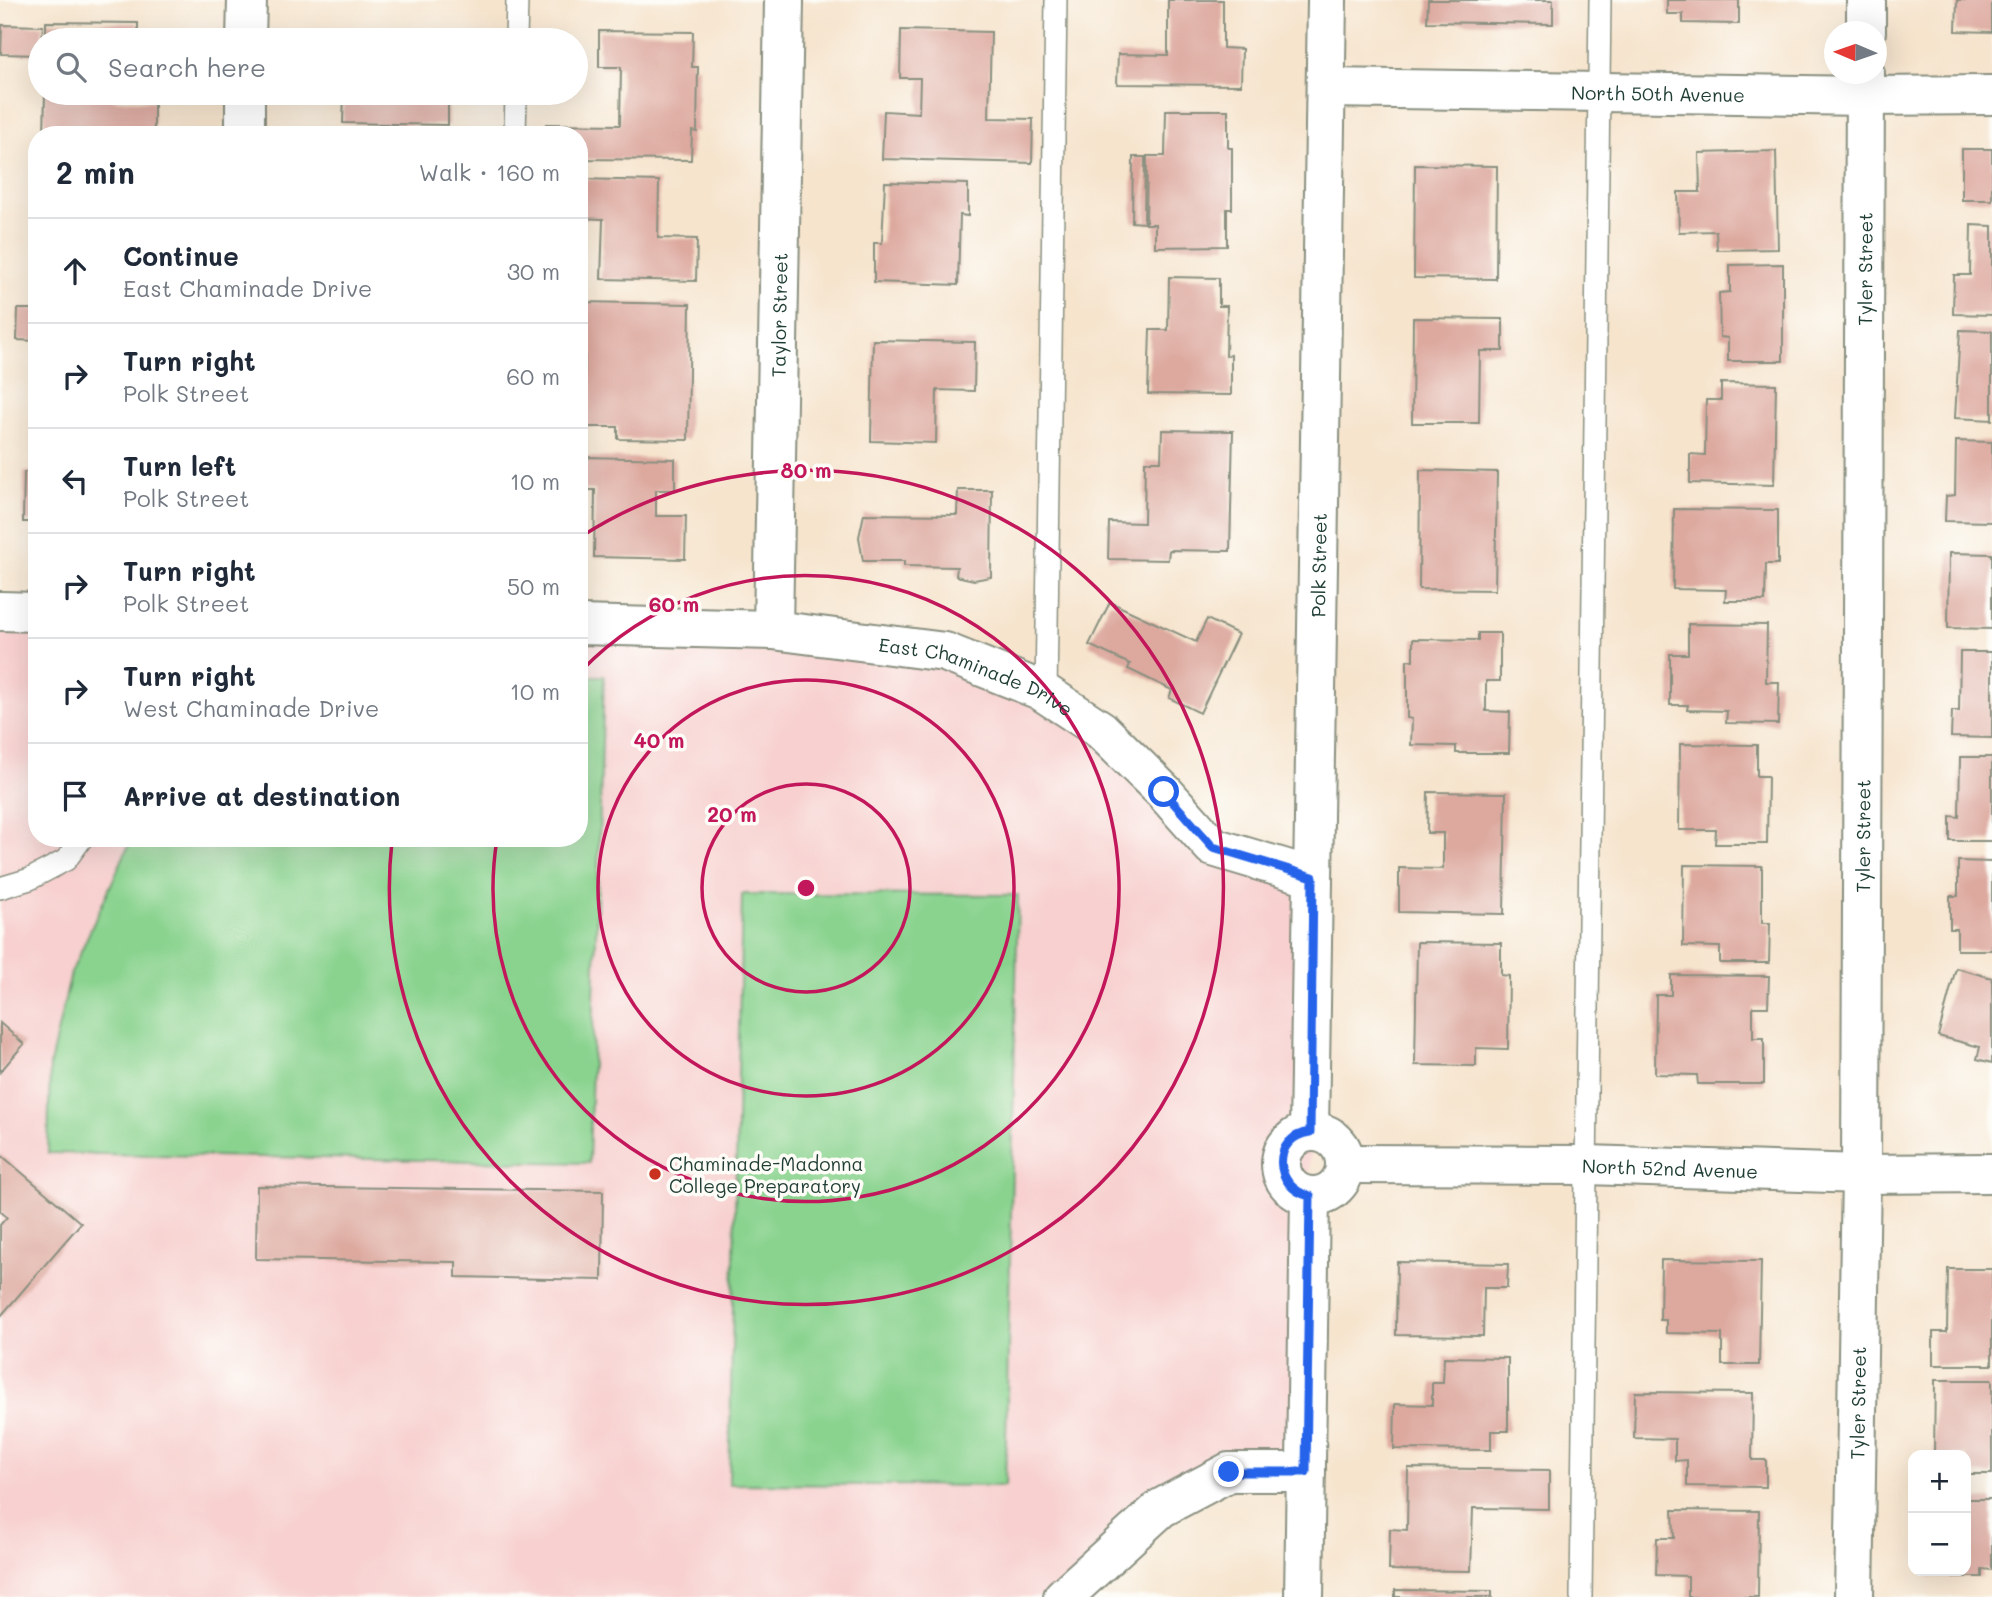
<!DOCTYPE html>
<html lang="en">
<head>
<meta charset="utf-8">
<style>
	body { margin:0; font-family:Mali,sans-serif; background:#f6f6f7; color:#1f2937 }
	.controls { position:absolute; right:21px; bottom:21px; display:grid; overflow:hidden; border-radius:14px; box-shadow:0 7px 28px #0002 }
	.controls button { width:63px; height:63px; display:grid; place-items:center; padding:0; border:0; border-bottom:2px solid #e0e1e3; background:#fff; color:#1f2937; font:35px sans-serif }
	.compass { position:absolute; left:1824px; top:21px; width:63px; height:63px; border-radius:50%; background:#fff; box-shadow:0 7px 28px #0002; rotate:272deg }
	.stop { position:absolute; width:21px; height:21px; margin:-16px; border:5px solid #2563eb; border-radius:50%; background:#fff }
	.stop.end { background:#2563eb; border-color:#fff; box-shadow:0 2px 7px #0008 }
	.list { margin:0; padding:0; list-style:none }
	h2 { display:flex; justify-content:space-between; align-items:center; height:91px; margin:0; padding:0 28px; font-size:30px }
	h2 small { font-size:23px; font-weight:400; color:#747a83 }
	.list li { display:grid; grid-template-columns:46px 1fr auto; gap:21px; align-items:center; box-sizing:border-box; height:105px; padding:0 28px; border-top:2px solid #e0e1e3 }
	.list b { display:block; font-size:26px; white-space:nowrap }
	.list p { margin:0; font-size:23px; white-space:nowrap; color:#747a83 }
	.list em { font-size:23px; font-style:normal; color:#747a83 }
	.icon { flex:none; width:38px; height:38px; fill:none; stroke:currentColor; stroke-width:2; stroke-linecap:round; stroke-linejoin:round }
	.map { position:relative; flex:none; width:1992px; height:1597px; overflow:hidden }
	.search { position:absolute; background:#fff; box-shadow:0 7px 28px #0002; left:28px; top:28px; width:560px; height:77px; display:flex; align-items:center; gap:18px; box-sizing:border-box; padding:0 24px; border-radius:38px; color:#747a83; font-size:26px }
	.panel { position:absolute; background:#fff; box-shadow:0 7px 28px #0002; left:28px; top:126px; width:560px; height:721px; border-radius:28px }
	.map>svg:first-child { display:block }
	.built { fill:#f7d0cf }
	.green { fill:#8ad38f; stroke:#548862; stroke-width:2 }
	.building { fill:#dda99f }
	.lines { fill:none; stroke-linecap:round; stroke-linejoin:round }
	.service-casing { stroke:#8a9080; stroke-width:24 }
	.minor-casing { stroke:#8a9080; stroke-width:42 }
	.service { stroke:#fff; stroke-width:21 }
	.minor { stroke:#fff; stroke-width:38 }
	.route { stroke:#2563eb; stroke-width:9 }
	.ring { fill:none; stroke:#c2185b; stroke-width:3.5 }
	.poi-dot { fill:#c8321e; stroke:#fdfcf7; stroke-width:2.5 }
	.labels { text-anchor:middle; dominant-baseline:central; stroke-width:7; stroke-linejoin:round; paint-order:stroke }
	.street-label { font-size:19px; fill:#1f3d34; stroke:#fdfcf7 }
	.poi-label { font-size:19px; fill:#1f3d34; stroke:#fdfcf7; text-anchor:start }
	.centre { fill:#c2185b; stroke:#fdfcf7; stroke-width:3.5 }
	.ring-label { font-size:21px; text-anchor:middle; font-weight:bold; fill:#c2185b; stroke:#fdfcf7; stroke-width:7; stroke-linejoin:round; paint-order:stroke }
</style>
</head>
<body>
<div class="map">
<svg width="1992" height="1597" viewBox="0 0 1992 1597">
	<rect width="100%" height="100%" fill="#fdfcf7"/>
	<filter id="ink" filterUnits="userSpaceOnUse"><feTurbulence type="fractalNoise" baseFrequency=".0143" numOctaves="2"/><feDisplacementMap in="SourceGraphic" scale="14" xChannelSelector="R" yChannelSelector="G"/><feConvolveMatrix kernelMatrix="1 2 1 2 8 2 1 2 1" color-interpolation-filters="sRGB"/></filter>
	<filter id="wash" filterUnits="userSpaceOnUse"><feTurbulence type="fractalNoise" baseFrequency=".00686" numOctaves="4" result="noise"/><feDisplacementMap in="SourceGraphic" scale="28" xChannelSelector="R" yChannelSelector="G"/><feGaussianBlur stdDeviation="1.57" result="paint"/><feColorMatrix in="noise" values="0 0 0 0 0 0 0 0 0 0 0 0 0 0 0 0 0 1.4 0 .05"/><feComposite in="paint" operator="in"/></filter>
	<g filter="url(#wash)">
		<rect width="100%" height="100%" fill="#f6e4cd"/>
		<path class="built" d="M0,616H37V838H579V626L773,630L1040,690L1213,847L1313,877L1306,1472H1229L1063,1597H0Z"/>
		<g class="green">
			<path d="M579,676H604L589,1163L48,1153L50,1064L71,973L132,838H579Z"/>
			<path d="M742,894L1018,895L1005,1486L729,1484Z"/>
		</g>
		<g id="blocks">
			<g class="building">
				<path d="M1168,0H1223V48L1242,49L1241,85L1117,84L1118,54L1168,55Z"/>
				<path d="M1428,0H1553V24L1427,22Z"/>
				<path d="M1667,0H1739V24L1683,23V14H1667Z"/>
				<path d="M1957,0H1992V32L1956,31Z"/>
				<path d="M46,22L138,23V40H46Z"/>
				<path d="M2,25L43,26L40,55L1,54Z"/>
				<path d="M345,29L432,30V40H345Z"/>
				<path d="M901,30L991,32L989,118L1033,119L1032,163L882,159L884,111L919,113L920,78H900Z"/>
				<path d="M599,31L693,32L692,67H698L697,132L692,131L691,160L579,159V135H546V124L620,125L621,67H599Z"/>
				<path d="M45,93H114L113,100L154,101V135H44Z"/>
				<path d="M344,93H448V125L343,123Z"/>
				<path d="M1166,110H1228V148H1232V209H1227V246L1155,247V224H1146L1147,156H1165Z"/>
				<rect x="1962" y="149" width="30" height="51"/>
				<path d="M1776,151L1778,249L1717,250L1716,231L1679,232L1678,192H1700L1699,153Z"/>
				<path d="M1133,157H1145L1144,223L1132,222Z"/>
				<path d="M1415,165L1497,166L1496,279L1414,278Z"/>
				<path d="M579,179L659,181L658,238L697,239L696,281L601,279L603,219L579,218Z"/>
				<path d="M885,182L968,184V216L960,215L958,285L874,282V243H882Z"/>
				<path d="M1971,225L1992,226V315L1953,314L1954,275H1970Z"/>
				<path d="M1783,264V361H1728V338L1720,337L1719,293L1730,292V265Z"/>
				<path d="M1169,277L1219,278V306H1227L1226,356L1231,355V395L1148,394L1150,330H1168Z"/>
				<path d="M579,302L690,304L688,440L618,439V427H584L585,352L579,351Z"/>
				<path d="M18,309H37V341L17,340Z"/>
				<path d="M1413,318L1503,319V351H1480L1479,423H1412Z"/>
				<path d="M1960,330L1992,331V420L1955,418Z"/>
				<path d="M873,340L975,342L974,391L937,390L936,443L871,441Z"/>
				<path d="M1721,383L1776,384L1774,485L1690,483V454L1705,455L1706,400H1721Z"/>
				<path d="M1162,430L1233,431L1230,551L1169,550L1168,560L1108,559L1109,522L1144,523L1145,461H1161Z"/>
				<path d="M1956,441L1992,442V522L1945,521L1946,496L1955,495Z"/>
				<path d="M582,457L675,459V490H656V516H686L685,559L594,557L595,490H581Z"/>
				<path d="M1420,470L1497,472L1495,590L1419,589Z"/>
				<path d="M24,472H37V522H23Z"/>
				<path d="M958,490H992L991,577L974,580L956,576L957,567L904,566V561H863L859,537L864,514L957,515Z"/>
				<path d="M1674,509L1778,510V564H1766L1765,601H1725L1726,590L1673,589Z"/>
				<path d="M1949,553L1992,554V629L1948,628Z"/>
				<path d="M1110,602L1196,642L1207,619L1238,634L1200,713L1169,698L1172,690L1128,669L1130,664L1089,645Z"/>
				<path d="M1688,624L1767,625L1766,682H1779L1778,724L1726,723L1727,711L1687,710L1688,705H1670V654H1688Z"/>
				<path d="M1478,633H1500V681H1486V711L1510,712L1509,753H1456V746L1411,745L1412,719L1407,718V660H1413V639L1478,640Z"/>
				<path d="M1960,652H1992V738L1951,737L1952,711H1959Z"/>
				<path d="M1680,744L1757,745V776H1768L1767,844H1715L1716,830H1679Z"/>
				<path d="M1960,757H1992V841H1950V816L1959,817Z"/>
				<path d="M1428,792L1506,793L1504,914L1399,912V868L1443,869V833H1427Z"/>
				<path d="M1958,861L1992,862V950H1957V929H1950V896H1958Z"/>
				<path d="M1684,865L1762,866V923H1770L1769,963H1720V947L1683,946Z"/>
				<path d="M1417,942L1501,943V975L1509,976L1508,1049L1476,1048V1066L1415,1065Z"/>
				<path d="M1956,968L1992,978V1063L1977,1059L1980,1047L1938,1036Z"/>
				<path d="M1671,975L1769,976L1768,1007H1753V1038H1764V1084H1698L1697,1075L1655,1074L1656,995H1671Z"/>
				<path d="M0,1023L24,1044L0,1072Z"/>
				<path d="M0,1154L81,1223L0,1317V1225L7,1217L0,1211Z"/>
				<path d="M257,1186L603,1191L602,1280L456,1277V1262L256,1259Z"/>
				<path d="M1661,1260L1761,1261L1759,1365H1722V1334L1666,1333V1320H1660Z"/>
				<path d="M1397,1262L1508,1264L1507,1288H1484L1483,1336L1396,1335Z"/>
				<path d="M1948,1269H1992V1365H1933V1332H1947Z"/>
				<path d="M1444,1357L1508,1358V1431H1491V1450L1394,1449L1395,1404L1432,1405V1383H1443Z"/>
				<path d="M1935,1380H1992V1474H1966V1455H1934Z"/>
				<path d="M1635,1392L1753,1393L1752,1460H1766V1487L1687,1486V1460L1675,1461V1439L1634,1438Z"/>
				<path d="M1408,1468L1549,1470V1509L1473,1508L1471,1571L1389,1570L1390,1529L1407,1530Z"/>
				<path d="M1966,1499H1992V1570L1982,1569V1577H1930V1571H1966Z"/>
				<path d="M1673,1510L1759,1511L1758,1597H1688V1576L1656,1575L1657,1538H1674Z"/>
				<path d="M1395,1590L1492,1591V1597H1395Z"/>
			</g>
		</g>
	</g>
	<g filter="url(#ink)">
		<use href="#blocks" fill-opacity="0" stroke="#8a9080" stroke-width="2"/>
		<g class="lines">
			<g class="service-casing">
				<g id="service">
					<path d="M516,40L517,0"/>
					<path d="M515,135L516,93"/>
					<path d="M1046,695L1056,0"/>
					<path d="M0,888L30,879L66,860L82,838"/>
					<path d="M1581,1597L1600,0"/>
				</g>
			</g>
			<g class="minor-casing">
				<g id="minor">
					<path d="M1866,32V0"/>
					<path d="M246,40L247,0"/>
					<path id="s1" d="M1326,88L1865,96L1992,95"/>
					<path d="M245,135V93"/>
					<path d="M0,611L37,612"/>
					<path id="s2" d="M579,625L773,630L945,652L1040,690L1101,730L1164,792L1213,847L1313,877"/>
					<path id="s3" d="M773,630L784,0"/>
					<circle cx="1313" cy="1164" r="32"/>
					<path id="s4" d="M1309,1132L1327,0"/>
					<path id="s5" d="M1346,1164L1587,1165L1861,1174L1992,1173"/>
					<path d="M1063,1597L1161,1508L1229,1472H1306"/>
					<path d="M1304,1597L1310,1196"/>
					<path id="s6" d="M1854,1597L1861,1174L1865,74"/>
				</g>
			</g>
			<use href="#service" class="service"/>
			<use href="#minor" class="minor"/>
		</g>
	</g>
	<g class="lines" filter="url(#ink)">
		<path class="route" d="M1164,792L1213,847L1313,877L1310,1132C1271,1137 1273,1188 1310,1196L1306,1472H1229"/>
	</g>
	<g class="ring">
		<circle cx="806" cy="888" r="104"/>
		<circle cx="806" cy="888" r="208"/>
		<path d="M581 671A313 313 0 1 1 497 839"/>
		<path d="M582 536A417 417 0 1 1 392 841"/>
	</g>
	<circle class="poi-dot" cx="655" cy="1174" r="7"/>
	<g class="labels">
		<g class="street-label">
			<text stroke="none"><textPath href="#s1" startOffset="332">North 50th Avenue</textPath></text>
			<text stroke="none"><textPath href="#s6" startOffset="1328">Tyler Street</textPath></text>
			<text stroke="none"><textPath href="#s3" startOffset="315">Taylor Street</textPath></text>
			<text stroke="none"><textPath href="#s4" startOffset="567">Polk Street</textPath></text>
			<text stroke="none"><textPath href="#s2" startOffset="404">East Chaminade Drive</textPath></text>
			<text stroke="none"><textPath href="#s6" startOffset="761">Tyler Street</textPath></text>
			<text stroke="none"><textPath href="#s5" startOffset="324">North 52nd Avenue</textPath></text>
			<text stroke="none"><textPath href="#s6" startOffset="194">Tyler Street</textPath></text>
		</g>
		<g class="poi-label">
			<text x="669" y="1163">Chaminade-Madonna<tspan x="669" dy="22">College Preparatory</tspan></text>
		</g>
	</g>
	<circle cx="806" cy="888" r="10" class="centre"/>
	<g class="ring-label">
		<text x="806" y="478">80 m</text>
		<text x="674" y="612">60 m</text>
		<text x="659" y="748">40 m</text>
		<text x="732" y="822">20 m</text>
	</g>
</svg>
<div class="controls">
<button>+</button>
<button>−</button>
</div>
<svg class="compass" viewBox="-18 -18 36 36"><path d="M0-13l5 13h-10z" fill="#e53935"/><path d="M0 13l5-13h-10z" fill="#747a83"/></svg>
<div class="stop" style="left:1164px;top:792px"></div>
<div class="stop end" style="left:1229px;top:1472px"></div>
<div class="search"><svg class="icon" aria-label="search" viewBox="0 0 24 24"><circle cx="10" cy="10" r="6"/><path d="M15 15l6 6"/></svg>Search here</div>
<section class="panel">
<h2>2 min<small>Walk · 160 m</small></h2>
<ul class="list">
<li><svg class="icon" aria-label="ahead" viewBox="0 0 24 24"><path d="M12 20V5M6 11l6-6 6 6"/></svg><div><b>Continue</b><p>East Chaminade Drive</p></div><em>30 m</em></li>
<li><svg class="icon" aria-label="right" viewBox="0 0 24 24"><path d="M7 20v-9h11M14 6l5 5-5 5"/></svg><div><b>Turn right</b><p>Polk Street</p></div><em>60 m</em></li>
<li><svg class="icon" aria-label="left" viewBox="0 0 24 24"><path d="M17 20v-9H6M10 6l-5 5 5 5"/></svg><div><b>Turn left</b><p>Polk Street</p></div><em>10 m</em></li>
<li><svg class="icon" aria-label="right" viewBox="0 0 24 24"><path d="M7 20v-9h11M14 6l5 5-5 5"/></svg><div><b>Turn right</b><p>Polk Street</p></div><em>50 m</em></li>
<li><svg class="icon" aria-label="right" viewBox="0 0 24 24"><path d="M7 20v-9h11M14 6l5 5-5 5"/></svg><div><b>Turn right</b><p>West Chaminade Drive</p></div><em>10 m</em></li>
<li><svg class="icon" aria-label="arrive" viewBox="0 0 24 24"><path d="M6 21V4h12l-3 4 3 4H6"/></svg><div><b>Arrive at destination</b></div></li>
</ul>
</section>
</div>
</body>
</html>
